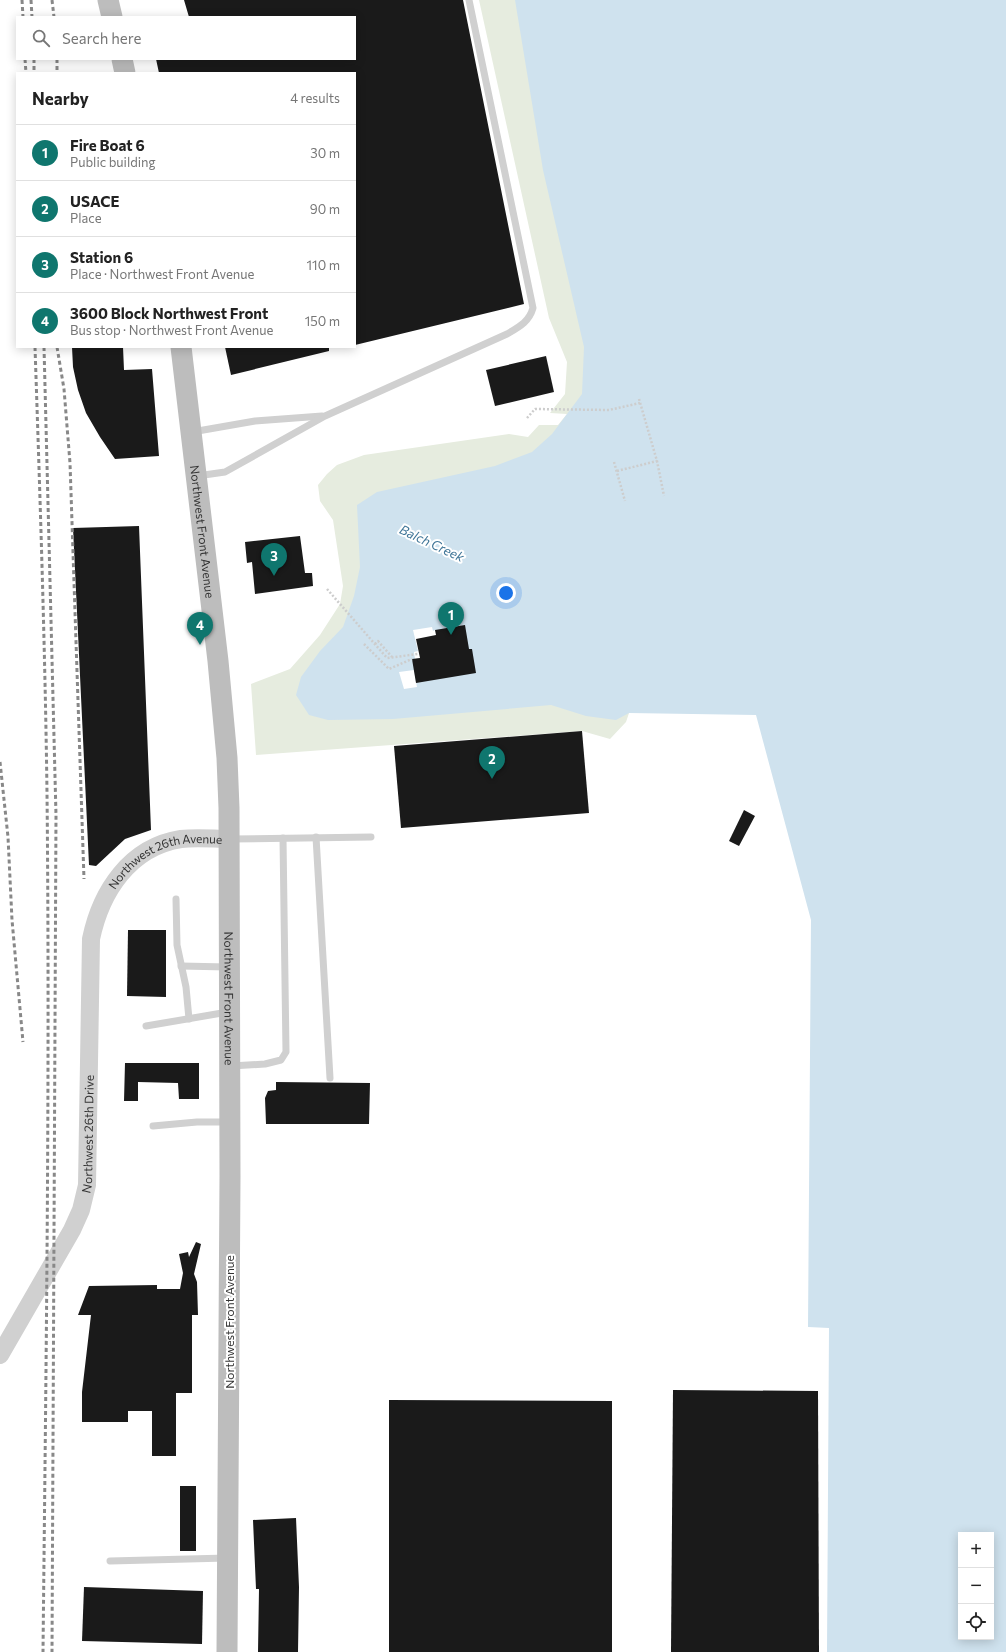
<!DOCTYPE html>
<html lang="en">
<head>
<meta charset="utf-8">
<style>
	body { margin:0; font-family:Commissioner,sans-serif; background:#f2f2f2; color:#222 }
	.controls { position:absolute; right:12px; bottom:12px; display:grid; overflow:hidden; border-radius:0px; box-shadow:0 2px 10px #0003 }
	.controls button { width:36px; height:36px; display:grid; place-items:center; padding:0; border:0; border-bottom:1px solid #e0e0e0; background:#fff; color:#222; font:20px sans-serif }
	.you { position:absolute; left:506px; top:593px; width:14px; height:14px; margin:-10px; border:3px solid #fff; border-radius:50%; background:#1a73e8; box-shadow:0 0 0 6px #1a73e833 }
	.badge { display:grid; place-items:center; width:26px; height:26px; border-radius:50%; background:#0f766e; color:#fff; font-size:13px; font-weight:700 }
	.pin { position:absolute; translate:-50% -33px; filter:drop-shadow(0 1px 2px #0008) }
	.pin::after { content:''; position:absolute; top:21px; width:14px; height:12px; background:inherit; clip-path:polygon(0 0,100% 0,50% 100%) }
	.list { margin:0; padding:0; list-style:none }
	h2 { display:flex; justify-content:space-between; align-items:center; height:52px; margin:0; padding:0 16px; font-size:17px }
	h2 small { font-size:13px; font-weight:400; color:#767676 }
	.list li { display:grid; grid-template-columns:26px 1fr auto; gap:12px; align-items:center; box-sizing:border-box; height:56px; padding:0 16px; border-top:1px solid #e0e0e0 }
	.list b { display:block; font-size:15px; white-space:nowrap }
	.list p { margin:0; font-size:13px; white-space:nowrap; color:#767676 }
	.list em { font-size:13px; font-style:normal; color:#767676 }
	.icon { flex:none; width:22px; height:22px; fill:none; stroke:currentColor; stroke-width:2; stroke-linecap:round; stroke-linejoin:round }
	.map { position:relative; flex:none; width:1006px; height:1652px; overflow:hidden }
	.search { position:absolute; background:#fff; box-shadow:0 2px 10px #0003; left:16px; top:16px; width:340px; height:44px; display:flex; align-items:center; gap:10px; box-sizing:border-box; padding:0 14px; border-radius:0px; color:#767676; font-size:15px }
	.panel { position:absolute; background:#fff; box-shadow:0 2px 10px #0003; left:16px; top:72px; width:340px; height:276px; border-radius:0px }
	.map>svg:first-child { display:block }
	.green { fill:#e6ecdf }
	.water { fill:#cfe2ee; fill-rule:evenodd }
	.pier { fill:#fff }
	.building { fill:#1a1a1a }
	.lines { fill:none; stroke-linecap:round; stroke-linejoin:round }
	.path { stroke:#cdcdcd; stroke-width:2.5; stroke-dasharray:2 2; stroke-linecap:butt }
	.service { stroke:#d0d0d0; stroke-width:7 }
	.tertiary { stroke:#d0d0d0; stroke-width:18 }
	.secondary { stroke:#bdbdbd; stroke-width:21 }
	.rail { stroke:#888; stroke-width:3; stroke-dasharray:4 3; stroke-linecap:butt }
	.labels { text-anchor:middle; dominant-baseline:central; stroke-width:4; stroke-linejoin:round; paint-order:stroke }
	.street-label { font-size:12px; fill:#333; stroke:#fff }
	.water-label { font-size:13px; font-style:italic; fill:#3f7597; stroke:#fff }
</style>
</head>
<body>
<div class="map">
<svg width="1006" height="1652" viewBox="0 0 1006 1652">
	<rect width="100%" height="100%" fill="#fff"/>
	<path class="green" d="M479,0H550L622,339L468,691L629,713L626,722L610,739L582,731L256,755L251,684L290,669L320,635L340,604L343,586L333,520L320,501L318,485L327,474L337,465L364,455L509,434L528,437L539,425H558L567,414L550,413L565,394L567,362L549,318Z"/>
	<path class="water" d="M515,0H1006V1652H827L829,1328L808,1327L811,920L756,715L629,713L616,720L586,716L551,705L393,719L328,720L309,715L296,695L301,677L320,651L343,627L354,596L360,567L357,505L377,492L495,466L532,452L552,434L582,394L584,347L543,170ZM961,1535H991V1637H961Z"/>
	<g class="pier">
		<path d="M432,627L433,631L435,630L445,654L415,659L414,652L418,651L413,630Z"/>
		<path d="M414,670L417,687L404,689L399,672Z"/>
	</g>
	<g class="building">
		<path d="M184,0H463L524,304L355,345V73H159L156,59H355V17H189Z"/>
		<path d="M72,347H123L124,370L152,369L159,456L115,459L100,437L86,413L78,390L73,367Z"/>
		<path d="M225,347H329V351L231,375Z"/>
		<path d="M546,356L554,392L495,406L486,370Z"/>
		<path d="M139,526L151,830L125,839L96,866L89,865L73,528Z"/>
		<path d="M300,536L305,573H312L313,586L255,594L252,562L247,563L245,542Z"/>
		<path d="M465,625L469,649H472L476,673L416,683L412,659L420,658L416,639L436,635L435,630Z"/>
		<path d="M582,731L589,813L401,828L394,746Z"/>
		<path d="M744,810L755,816L739,846L729,841Z"/>
		<path d="M128,930H166V997L127,996Z"/>
		<path d="M125,1063H199V1099H179L178,1083L138,1082V1101H124Z"/>
		<path d="M276,1082L370,1083L369,1124H266L265,1098L268,1091L276,1090Z"/>
		<path d="M196,1242L201,1244L194,1274L197,1282L198,1315H192V1393H176V1456H152V1411H128V1422H82V1392L91,1315H78L89,1286L157,1285V1289H180L183,1273L179,1254L188,1252L189,1257Z"/>
		<path d="M673,1390L818,1391L819,1652H671Z"/>
		<path d="M389,1400L612,1401V1652H389Z"/>
		<rect x="180" y="1486" width="16" height="65"/>
		<path d="M296,1518L299,1587L298,1652H258L259,1589H256L253,1520Z"/>
		<path d="M84,1587L203,1591L202,1644L82,1641Z"/>
	</g>
	<g class="lines">
		<g class="path">
			<path d="M639,399L657,461L664,496"/>
			<path d="M527,418L535,409L609,410L640,403"/>
			<path d="M614,462L625,501"/>
			<path d="M617,471L657,461"/>
			<path d="M327,589L387,658L418,654"/>
			<path d="M364,644L389,669L412,659"/>
			<path d="M375,644L378,641L392,657"/>
		</g>
		<g class="service">
			<path d="M192,432L255,421L322,416"/>
			<path d="M197,476L225,472L325,416L507,334C519,327 529,322 533,308L469,0"/>
			<path d="M316,837L330,1078"/>
			<path d="M230,839L371,837"/>
			<path d="M176,899L177,945L186,987L189,1019"/>
			<path d="M181,966L227,967"/>
			<path d="M146,1026L228,1012"/>
			<path d="M231,1066L265,1064L281,1060L286,1052L283,838"/>
			<path d="M153,1126L197,1122H228"/>
			<path d="M110,1561L227,1558"/>
		</g>
		<path class="tertiary" id="s1" d="M0,1355L72,1230L81,1210L87,1185L91,939C101,891 130,847 181,839C197,837 214,839 230,839"/>
		<g class="secondary">
			<path d="M108,0L112,17"/>
			<path d="M122,59L125,73"/>
			<path id="s2" d="M181,347L218,661L227,758L229,808L230,1176L227,1652"/>
		</g>
		<g class="rail">
			<path d="M22,0L23,17"/>
			<path d="M31,0L32,17"/>
			<path d="M52,0L54,17"/>
			<path d="M25,59L26,73"/>
			<path d="M34,59V73"/>
			<path d="M57,59V70"/>
			<path d="M35,347C40,496 45,644 47,793C50,1079 46,1366 43,1652"/>
			<path d="M44,347L56,815L52,1652"/>
			<path d="M57,347L64,389L70,463L84,879"/>
			<path d="M0,762L8,837L12,920L23,1042"/>
		</g>
	</g>
	<g class="labels">
		<g class="street-label">
			<text stroke="none"><textPath href="#s2" startOffset="186">Northwest Front Avenue</textPath></text>
			<text stroke="none"><textPath href="#s1" startOffset="558">Northwest 26th Avenue</textPath></text>
			<text stroke="none"><textPath href="#s2" startOffset="654">Northwest Front Avenue</textPath></text>
			<text stroke="none"><textPath href="#s1" startOffset="243">Northwest 26th Drive</textPath></text>
			<text transform="translate(229 1322) rotate(-90)">Northwest Front Avenue</text>
		</g>
		<g class="water-label">
			<text transform="translate(432 543) rotate(25)">Balch Creek</text>
		</g>
	</g>
</svg>
<div class="controls">
<button>+</button>
<button>−</button>
<button><svg class="icon" aria-label="locate" viewBox="0 0 24 24"><circle cx="12" cy="12" r="6"/><path d="M12 2v4M12 18v4M2 12h4M18 12h4"/></svg></button>
</div>
<div class="you"></div>
<div class="pin badge" style="left:451px;top:635px">1</div>
<div class="pin badge" style="left:492px;top:779px">2</div>
<div class="pin badge" style="left:274px;top:576px">3</div>
<div class="pin badge" style="left:200px;top:645px">4</div>
<div class="search"><svg class="icon" aria-label="search" viewBox="0 0 24 24"><circle cx="10" cy="10" r="6"/><path d="M15 15l6 6"/></svg>Search here</div>
<section class="panel">
<h2>Nearby<small>4 results</small></h2>
<ul class="list">
<li><span class="badge">1</span><div><b>Fire Boat 6</b><p>Public building</p></div><em>30 m</em></li>
<li><span class="badge">2</span><div><b>USACE</b><p>Place</p></div><em>90 m</em></li>
<li><span class="badge">3</span><div><b>Station 6</b><p>Place · Northwest Front Avenue</p></div><em>110 m</em></li>
<li><span class="badge">4</span><div><b>3600 Block Northwest Front</b><p>Bus stop · Northwest Front Avenue</p></div><em>150 m</em></li>
</ul>
</section>
</div>
</body>
</html>
